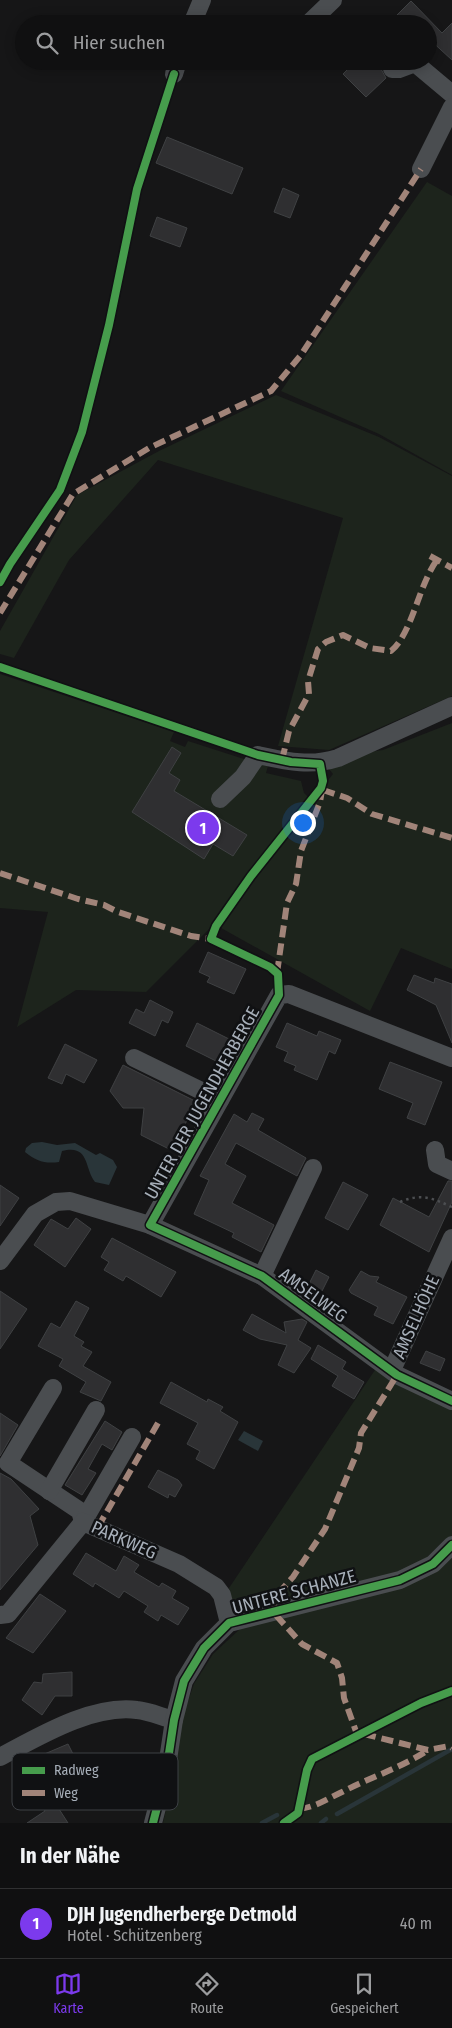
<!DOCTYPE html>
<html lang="de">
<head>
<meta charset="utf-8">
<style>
	body { margin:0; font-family:"Fira Sans Condensed",sans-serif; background:#19191a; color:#f1f3f6 }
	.you { position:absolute; left:302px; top:822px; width:18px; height:18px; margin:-12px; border:4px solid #fff; border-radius:50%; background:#1a73e8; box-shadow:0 0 0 8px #1a73e833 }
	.badge { display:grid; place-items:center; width:32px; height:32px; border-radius:50%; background:#7c3aed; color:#fff; font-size:16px; font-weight:700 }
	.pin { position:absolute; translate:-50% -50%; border:2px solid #fff; box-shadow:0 1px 5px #0006 }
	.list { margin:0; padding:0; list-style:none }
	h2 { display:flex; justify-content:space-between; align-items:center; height:65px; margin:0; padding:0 20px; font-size:21px }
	h2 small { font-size:16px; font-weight:400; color:#9c9d9f }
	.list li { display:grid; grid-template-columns:32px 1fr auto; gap:15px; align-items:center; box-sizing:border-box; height:70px; padding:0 20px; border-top:1px solid #303031 }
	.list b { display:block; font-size:19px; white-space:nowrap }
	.list p { margin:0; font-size:16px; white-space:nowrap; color:#9c9d9f }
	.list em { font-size:16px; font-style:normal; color:#9c9d9f }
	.icon { flex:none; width:28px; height:28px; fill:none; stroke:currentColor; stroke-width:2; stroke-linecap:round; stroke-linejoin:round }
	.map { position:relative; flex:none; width:452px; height:1823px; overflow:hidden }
	.search { position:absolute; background:#101011; box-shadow:0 2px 12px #0003; left:15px; right:15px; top:15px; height:55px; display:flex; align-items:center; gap:12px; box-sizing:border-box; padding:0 18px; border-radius:28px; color:#9c9d9f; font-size:19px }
	.sheet { height:135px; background:#101011 }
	nav { display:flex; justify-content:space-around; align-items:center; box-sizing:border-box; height:70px; border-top:1px solid #303031; background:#101011; font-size:14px; color:#9c9d9f }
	nav a { display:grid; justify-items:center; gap:2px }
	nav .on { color:#7c3aed }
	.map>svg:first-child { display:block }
	.green { fill:#1d241c }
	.water { fill:#293539 }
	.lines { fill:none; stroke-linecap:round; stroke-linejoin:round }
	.stream { stroke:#293539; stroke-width:4.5 }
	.building { fill:#2f2f31; stroke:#3f4143 }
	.path { stroke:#4c4e51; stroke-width:2.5; stroke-dasharray:2.5 4; stroke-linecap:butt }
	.minor { stroke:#4a4d50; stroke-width:18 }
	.quiet { stroke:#a18479; stroke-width:6; stroke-dasharray:12 6; stroke-linecap:butt }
	.cycleway-casing { stroke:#101113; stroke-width:11 }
	.cycleway { stroke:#469c4c; stroke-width:8 }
	.labels { text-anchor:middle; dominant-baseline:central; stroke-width:5; stroke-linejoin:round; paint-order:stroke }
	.street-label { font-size:18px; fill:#a7afb9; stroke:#101113 }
	.key { fill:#101113; stroke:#3d4045; stroke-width:1 }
	.key-label { font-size:14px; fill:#a7afb9 }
</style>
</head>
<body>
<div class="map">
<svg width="452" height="1823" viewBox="0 0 452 1823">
	<rect width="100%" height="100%" fill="#161617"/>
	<g class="green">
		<path d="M427,182L452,196V475L379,434L281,391Z"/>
		<path d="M276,395L379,437L452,476V696L329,750L278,746L343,518L158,460L69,560L14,658L0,654V631L77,495L159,451Z"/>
		<path d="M0,674L174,732L170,741L185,747L188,741L247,760L269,762L266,773L301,781L304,793L308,797L231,896L234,898L333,774L321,759L383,750L452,723V969L401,948L370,1011L214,924L146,992L76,990L17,1027L48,912L0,908Z"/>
		<path d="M377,1367L452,1406V1823H163L174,1775L181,1721L194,1684L213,1654L240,1629L229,1588Z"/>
	</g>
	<g class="water">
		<path d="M42,1142L57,1145L75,1143L96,1155L100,1153L113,1160L117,1167L109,1185L95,1182C84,1168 90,1144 62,1151L59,1162C45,1164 36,1161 25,1152L26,1148L32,1143Z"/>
		<path d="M244,1431L263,1441L258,1451L238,1440Z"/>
	</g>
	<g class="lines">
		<g class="stream">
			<path d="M337,1814L452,1749"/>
			<path d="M262,1823L277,1815"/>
			<path d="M321,1823L326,1819"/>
		</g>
	</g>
	<g class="building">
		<path d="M411,1L442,33L452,23V60L428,38V24H388Z"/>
		<path d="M356,61H380L383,64L381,69L386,78L366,97L343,74Z"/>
		<path d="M167,137L243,168L232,194L156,163Z"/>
		<path d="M283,188L299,195L290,218L274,212Z"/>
		<path d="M157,217L187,228L180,247L150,236Z"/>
		<path d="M172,747L181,753L169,773L180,780L174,791L247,835L233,856L213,844L204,859L132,812Z"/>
		<path d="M208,952L246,969L234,994L207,982L210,977L199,972Z"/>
		<path d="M414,975L434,983L435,978L452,984V1043L436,1005L407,990Z"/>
		<path d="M150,1000L173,1012L168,1023L162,1020L155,1036L129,1023L136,1009L144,1013Z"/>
		<path d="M197,1023L229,1039L218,1062L186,1046Z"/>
		<path d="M287,1023L317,1036L319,1031L341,1040L335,1054L329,1051L317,1080L294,1070L296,1066L284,1061L288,1052L276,1047Z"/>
		<path d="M65,1044L97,1060L84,1083L66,1074L62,1084L48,1078Z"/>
		<path d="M390,1062L442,1082L425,1125L407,1118L413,1103L379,1089Z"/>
		<path d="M123,1065L197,1102L171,1150L141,1135L144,1108H123L110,1091Z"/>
		<path d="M252,1113L264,1119L258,1130L306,1158L297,1176L236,1143L225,1164L246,1176L232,1203L274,1225L261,1252L232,1237L234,1233L194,1214L209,1180L200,1176L234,1114L247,1122Z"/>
		<path d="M448,1181H452V1202L429,1252L380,1225L393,1198L429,1217Z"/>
		<path d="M343,1182L368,1195L348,1230L325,1218Z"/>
		<path d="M0,1185L19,1198L0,1226Z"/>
		<path d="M76,1218L91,1229L65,1267L34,1245L51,1219L68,1229Z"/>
		<path d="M112,1238L176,1272L161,1297L126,1276L123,1281L104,1270L109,1262L101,1257Z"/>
		<path d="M316,1270L329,1277L322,1291L309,1284Z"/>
		<path d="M361,1271L370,1276L379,1277L376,1282L407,1297L393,1324L374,1315L378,1307L351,1293L349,1290Z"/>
		<path d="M0,1291L27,1309L0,1349Z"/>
		<path d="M76,1301L89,1308L74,1336L84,1342L81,1346L92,1352L83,1366L111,1382L101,1401L80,1392L86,1382L59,1366L63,1359L38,1346L51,1323L60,1328Z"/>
		<path d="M252,1314L286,1333L284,1322L302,1319L307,1322L298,1340L311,1348L294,1373L278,1365L287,1345L260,1339L243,1330Z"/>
		<path d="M318,1345L346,1362L342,1369L364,1382L354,1399L332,1386L338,1376L311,1359Z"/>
		<path d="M426,1351L445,1359L440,1371L420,1363Z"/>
		<path d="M171,1382L207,1402L208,1399L223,1407L220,1411L238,1422L214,1469L196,1459L200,1451L187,1444L198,1423L160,1403Z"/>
		<path d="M0,1413L18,1425L0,1456Z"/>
		<path d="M105,1421L122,1432L112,1450L102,1444L88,1469L96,1473L82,1495L65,1485Z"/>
		<path d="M158,1470L178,1480L182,1485L175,1497L169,1494L168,1498L148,1487Z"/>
		<path d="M0,1473L11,1479L39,1509L30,1516L38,1545L0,1590Z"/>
		<path d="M86,1553L116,1571L124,1556L139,1565L134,1572L159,1587L162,1583L176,1591L172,1598L189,1608L178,1625L161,1615L158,1621L144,1612L148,1606L124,1591L119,1598L95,1583L93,1587L73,1574Z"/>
		<path d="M40,1594L66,1611L33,1653L6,1638Z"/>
		<path d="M72,1672V1696H55L42,1715L22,1700L34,1682L42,1683L43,1674Z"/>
		<path d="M68,1744L80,1768L54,1781L59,1791L50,1795L68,1823H27L45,1811L21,1764Z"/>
	</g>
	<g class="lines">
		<path class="path" d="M400,1202C421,1193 432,1198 452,1207"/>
		<g class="minor">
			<path d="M192,24L202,0"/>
			<path d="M308,24L333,0"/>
			<path d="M392,69H399L415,63L452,94"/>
			<path d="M174,74L178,61"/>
			<path d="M421,169L452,107"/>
			<path d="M220,799L243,777L258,755C286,761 310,767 338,758L452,706"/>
			<path d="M134,1058L220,1100"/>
			<path d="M435,1150L437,1164L452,1171"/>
			<path d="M150,1225L279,995L289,994L452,1058"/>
			<path d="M0,1261L35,1214L56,1202L70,1201L150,1225L262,1276L397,1375L452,1401"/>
			<path d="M262,1276L313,1168"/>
			<path d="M392,1370L452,1238"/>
			<path d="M53,1388L8,1463L80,1511L83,1522"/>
			<path d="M49,1491L96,1410"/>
			<path d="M83,1522L132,1437"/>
			<path d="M0,1615L8,1614L83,1522L179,1564L216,1587L222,1595L229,1623"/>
			<path d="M0,1757C38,1737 92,1704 137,1710C149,1711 162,1717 174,1720"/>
			<path d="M153,1823L166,1773L174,1720L184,1681L204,1648L229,1623L400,1580L433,1564L452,1545"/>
		</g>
		<g class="quiet">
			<path d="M430,556L452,568"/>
			<path d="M0,613L73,494L149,448L271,391L301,355L421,169"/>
			<path d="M282,760L289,731L309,694L308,681L318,649L326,642L343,635L370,648L391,651C412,634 419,584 437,560"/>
			<path d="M323,790L347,798L372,814L452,838"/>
			<path d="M0,873L78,899L104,905L118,912L191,936L211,939"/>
			<path d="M277,973L287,903L296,884L301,851L320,802L322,790"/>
			<path d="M98,1527L158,1423"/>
			<path d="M364,1734L428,1750L449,1746L452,1748"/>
			<path d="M358,1737L344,1698L342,1678L337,1663L302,1644L273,1612L275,1597L293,1577L325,1529L359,1448L361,1433L397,1375"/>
			<path d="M299,1809C316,1807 327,1799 342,1792C371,1777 401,1768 428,1750"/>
		</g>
		<g class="cycleway-casing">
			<g id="cycleway">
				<path d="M0,582L10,564L60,490L82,432L109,325L137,189L174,74"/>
				<path d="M0,667L258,755L291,762L320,764L323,781L321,788L251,876L216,926L211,939L270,967L278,974L279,995L150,1225L262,1276L397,1375L452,1401"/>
				<path d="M153,1823L166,1773L174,1720L184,1681L204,1648L229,1623L400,1580L433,1564L452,1545"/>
				<path d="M284,1823L298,1813L307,1770L312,1759L421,1703L452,1691"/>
			</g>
		</g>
		<use href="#cycleway" class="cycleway"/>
	</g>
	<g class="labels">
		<g class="street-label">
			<text transform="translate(202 1103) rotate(-61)">UNTER DER JUGENDHERBERGE</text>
			<text transform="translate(313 1295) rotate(36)">AMSELWEG</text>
			<text transform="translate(416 1317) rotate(-66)">AMSELHÖHE</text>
			<text transform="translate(124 1540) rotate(24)">PARKWEG</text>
			<text transform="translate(294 1592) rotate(-15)">UNTERE SCHANZE</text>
		</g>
	</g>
	<rect x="12" y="1753" width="166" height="57" rx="8" class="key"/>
	<rect x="22" y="1767" width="23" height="7" fill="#469c4c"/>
	<rect x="22" y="1790" width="23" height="6" fill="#a18479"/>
	<g class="key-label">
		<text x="54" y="1775">Radweg</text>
		<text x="54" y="1798">Weg</text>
	</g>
</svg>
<div class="you"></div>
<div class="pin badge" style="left:203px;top:828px">1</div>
<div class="search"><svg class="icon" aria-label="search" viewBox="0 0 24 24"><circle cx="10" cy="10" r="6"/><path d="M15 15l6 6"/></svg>Hier suchen</div>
</div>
<section class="sheet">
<h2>In der Nähe<small></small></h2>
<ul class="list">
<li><span class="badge">1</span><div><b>DJH Jugendherberge Detmold</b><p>Hotel · Schützenberg</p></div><em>40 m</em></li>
</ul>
</section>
<nav>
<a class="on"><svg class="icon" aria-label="map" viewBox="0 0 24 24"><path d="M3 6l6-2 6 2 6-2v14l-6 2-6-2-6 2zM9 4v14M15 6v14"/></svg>Karte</a>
<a><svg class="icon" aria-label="directions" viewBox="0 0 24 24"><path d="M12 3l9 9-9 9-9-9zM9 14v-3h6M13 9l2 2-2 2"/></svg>Route</a>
<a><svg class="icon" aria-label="saved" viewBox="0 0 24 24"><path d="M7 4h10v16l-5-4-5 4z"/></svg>Gespeichert</a>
</nav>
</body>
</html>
